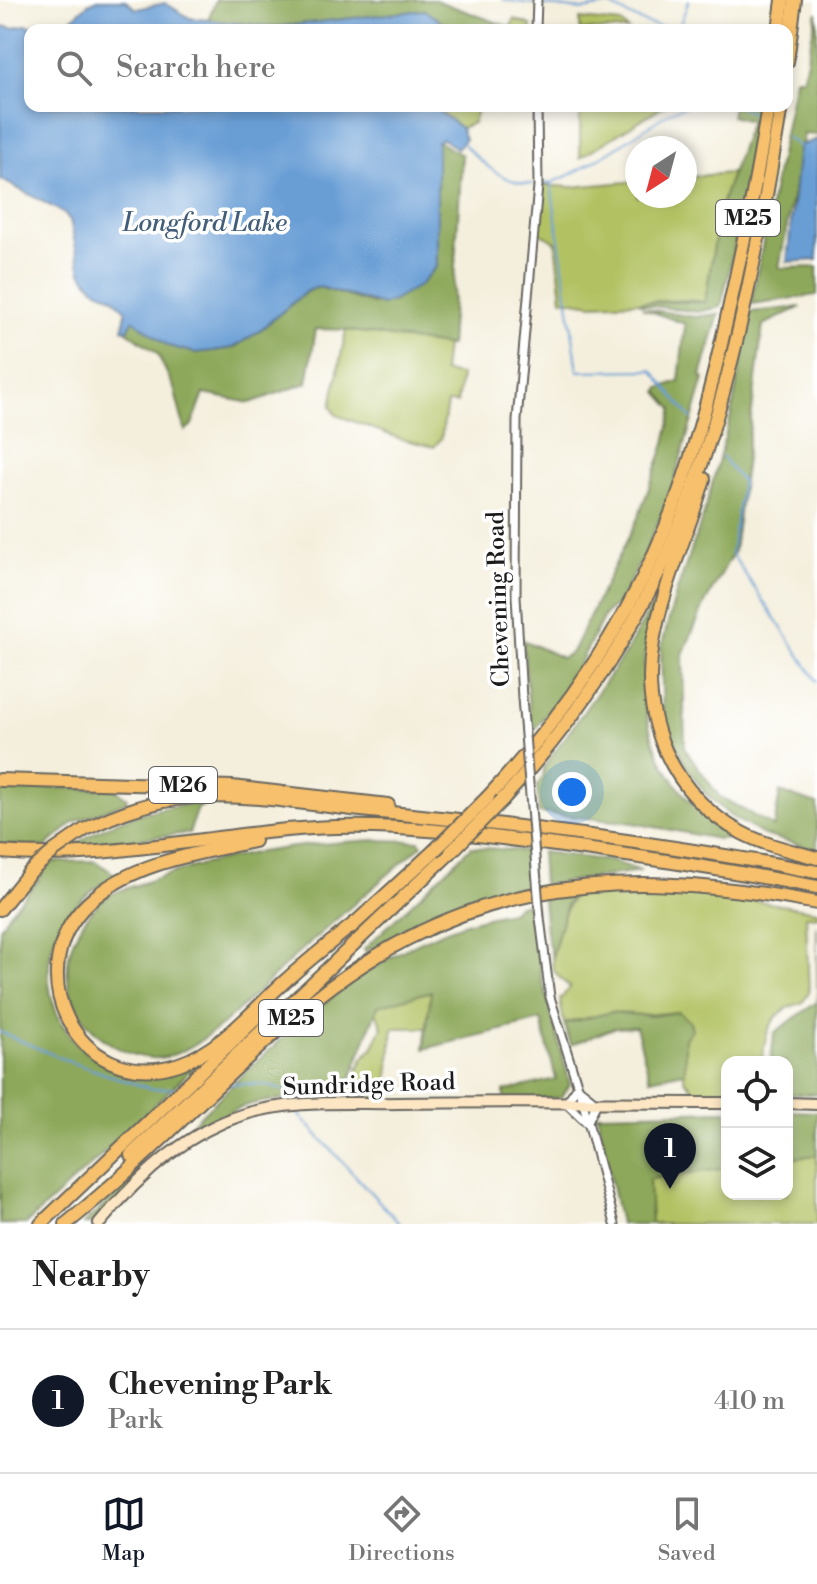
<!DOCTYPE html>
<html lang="en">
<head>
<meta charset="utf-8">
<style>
	body { margin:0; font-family:"Libre Bodoni",serif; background:#f6f6f6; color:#222 }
	.controls { position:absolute; right:24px; bottom:24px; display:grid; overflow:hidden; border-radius:16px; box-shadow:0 4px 12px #0003 }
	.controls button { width:72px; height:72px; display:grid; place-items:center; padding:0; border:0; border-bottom:2px solid #e0e0e0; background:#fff; color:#222; font:40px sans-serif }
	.compass { position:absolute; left:625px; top:136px; width:72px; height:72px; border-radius:50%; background:#fff; box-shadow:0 4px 12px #0003; rotate:216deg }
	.you { position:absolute; left:572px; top:792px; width:28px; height:28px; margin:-20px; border:6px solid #fff; border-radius:50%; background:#1a73e8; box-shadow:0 0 0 12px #1a73e833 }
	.badge { display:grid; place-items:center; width:52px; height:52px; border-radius:50%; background:#111827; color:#fff; font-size:26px; font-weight:700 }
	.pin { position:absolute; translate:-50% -66px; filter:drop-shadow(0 2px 4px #0008) }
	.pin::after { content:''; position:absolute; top:42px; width:28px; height:24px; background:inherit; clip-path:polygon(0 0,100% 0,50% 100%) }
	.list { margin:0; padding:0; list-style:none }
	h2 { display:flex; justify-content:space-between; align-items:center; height:104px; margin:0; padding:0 32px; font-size:34px }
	h2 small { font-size:26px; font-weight:400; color:#767676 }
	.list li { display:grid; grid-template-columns:52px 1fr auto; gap:24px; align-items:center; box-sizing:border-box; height:144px; padding:0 32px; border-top:2px solid #e0e0e0 }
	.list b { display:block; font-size:30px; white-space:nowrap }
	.list p { margin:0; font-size:26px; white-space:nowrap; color:#767676 }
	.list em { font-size:26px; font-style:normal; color:#767676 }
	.icon { flex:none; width:44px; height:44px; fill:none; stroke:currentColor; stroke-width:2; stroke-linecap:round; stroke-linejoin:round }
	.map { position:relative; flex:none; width:817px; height:1224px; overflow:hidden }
	.search { position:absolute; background:#fff; box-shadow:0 4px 12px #0003; left:24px; right:24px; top:24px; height:88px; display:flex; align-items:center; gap:20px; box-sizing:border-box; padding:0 28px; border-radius:16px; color:#767676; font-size:30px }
	.sheet { height:248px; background:#fff }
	nav { display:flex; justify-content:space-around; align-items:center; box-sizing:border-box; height:112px; border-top:2px solid #e0e0e0; background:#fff; font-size:22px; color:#767676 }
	nav a { display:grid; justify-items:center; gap:4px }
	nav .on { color:#111827 }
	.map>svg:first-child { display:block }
	.green { fill:#b2c264; stroke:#676f40; stroke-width:2 }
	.forest { fill:#8da85a; stroke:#54623b; stroke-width:2 }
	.water { fill:#699ed5; stroke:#425d78; stroke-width:2 }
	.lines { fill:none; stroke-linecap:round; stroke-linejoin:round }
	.stream { stroke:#699ed5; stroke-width:2 }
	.street-casing { stroke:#686660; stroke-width:11 }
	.secondary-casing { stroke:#686660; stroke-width:14 }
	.highway-casing { stroke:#686660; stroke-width:16 }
	.street { stroke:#fff; stroke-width:7 }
	.secondary { stroke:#fce6c4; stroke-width:10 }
	.highway { stroke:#f7c06c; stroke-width:12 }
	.street-bridge-casing { stroke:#686660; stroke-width:11; stroke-linecap:butt }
	.highway-bridge-casing { stroke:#686660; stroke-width:16; stroke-linecap:butt }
	.street-bridge { stroke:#fff; stroke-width:7 }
	.highway-bridge { stroke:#f7c06c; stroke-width:12 }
	.labels { text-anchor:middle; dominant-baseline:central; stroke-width:7; stroke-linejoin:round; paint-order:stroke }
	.shield { fill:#fff; stroke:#606060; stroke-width:2 }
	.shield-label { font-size:22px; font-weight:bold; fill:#1c1c1c }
	.street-label { font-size:24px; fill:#1c1c1c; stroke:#fff }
	.water-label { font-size:26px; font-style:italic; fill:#425d78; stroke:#fff }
</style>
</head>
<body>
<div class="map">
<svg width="817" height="1224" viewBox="0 0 817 1224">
	<rect width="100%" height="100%" fill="#fff"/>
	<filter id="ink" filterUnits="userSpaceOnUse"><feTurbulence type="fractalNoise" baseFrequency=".0125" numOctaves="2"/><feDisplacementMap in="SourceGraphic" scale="16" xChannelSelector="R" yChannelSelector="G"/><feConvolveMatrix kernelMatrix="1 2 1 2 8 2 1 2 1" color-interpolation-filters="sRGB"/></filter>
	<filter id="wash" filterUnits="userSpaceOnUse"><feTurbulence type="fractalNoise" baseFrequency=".006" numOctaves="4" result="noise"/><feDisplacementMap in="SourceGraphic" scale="32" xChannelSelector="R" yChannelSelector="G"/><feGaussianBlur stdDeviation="1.8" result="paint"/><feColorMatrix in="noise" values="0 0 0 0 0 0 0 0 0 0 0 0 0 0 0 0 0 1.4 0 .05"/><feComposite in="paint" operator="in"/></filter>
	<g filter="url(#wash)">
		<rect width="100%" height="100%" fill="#f4efdd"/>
		<g class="green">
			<path d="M514,19L531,25L532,30H479L498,23L511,27Z"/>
			<path d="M580,19L621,23L628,30H580Z"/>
			<path d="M444,106H478L473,123L461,128L439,111Z"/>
			<path d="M580,106H663L580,158Z"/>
			<path d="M732,173L720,208L705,302L686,300L592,304L562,299L556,242L537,231L541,185L571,187L637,181V196H685V177Z"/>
			<path d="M346,330L446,345L443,372L461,375L457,403H447L441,439L434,447L401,439L336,415L331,406Z"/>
			<path d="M648,890L740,898L817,911V917L806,916L809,993L802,1003C771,1010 765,1032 762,1062H727V1092L697,1093L684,1079L685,1039L679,1012L577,1020L564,1024L560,1000L570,987C564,982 555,975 553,968C549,951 565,907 575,893Z"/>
			<path d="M432,991L427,1028H393L386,1098L348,1093L363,1058L373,1047L382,1027L376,1012L378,1005Z"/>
			<path d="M817,1155V1224H620L649,1179L727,1168V1194H787V1159Z"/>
		</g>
		<g class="forest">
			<path d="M216,0H435L498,23C460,35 457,32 424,10L274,27L208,20Z"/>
			<path d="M817,12V135L804,134L779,268L817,267V295L751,304L795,78H803Z"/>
			<path d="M733,106H760L739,226L721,307L698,312L640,304L639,302H705L720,208L750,121L731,116Z"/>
			<path d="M437,141L462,155L450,346L346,330L316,329L307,383L250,403L204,394L192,425L185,431L174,388L157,353L127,331L134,319L168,346L233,348L259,331L307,291L319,287L373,304L420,285L437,266Z"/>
			<path d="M801,307L763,325L734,551L705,603L683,654L685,749L719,796L774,827L780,792L817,804V850L764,835L730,816L706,794L688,769L663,719L661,648L677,590L703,517L731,415L751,312Z"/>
			<path d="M642,308L694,317L719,314L701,376L704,379L670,495L643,557L618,604L605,614L568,686L531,734L523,640L562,658L572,652L637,520L664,447L673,409L658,392L660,388L679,381L685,324Z"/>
			<path d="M654,608C629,704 648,779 732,838L718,839L633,823L539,813L537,786L543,777L544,767L626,652L649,610Z"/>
			<path d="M9,787L114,789L127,798L126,802L74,822L45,847L0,844V788Z"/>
			<path d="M211,802L198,808L189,833L72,847C114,816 160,806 211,802Z"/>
			<path d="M375,840L419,841L422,845C379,882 336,919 294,957C260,988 210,1046 166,1057C147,1061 130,1055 114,1046C58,1012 52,949 99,903C110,892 128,888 143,883C218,855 295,844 375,840Z"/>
			<path d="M471,847L528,851L531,886L512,889L426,917L414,926H406L399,933L365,952L364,949Z"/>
			<path d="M541,852L611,861L641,871L543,885Z"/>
			<path d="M95,861L116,875C93,888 72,904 59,929C31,984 62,1055 123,1071C138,1075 156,1076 171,1072C179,1070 186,1066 195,1066L128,1131L26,1224H0V928L9,913L41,877L42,870L53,862Z"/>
			<path d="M575,893L567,903L552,957L546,933L543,899Z"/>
			<path d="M534,903L541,975L570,1084L561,1098L504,1100V1091L556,1079L541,1020L424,1049L431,991L378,1006L343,1099C309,1099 272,1096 239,1108C192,1126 134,1189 95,1224H83C120,1190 158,1156 195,1121C284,1035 383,933 511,912L519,905Z"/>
			<path d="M817,924V1094H787V1062H771L774,1033L817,1002Z"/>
			<path d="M611,1012L651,1016L679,1012L690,1022L692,1029L685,1039V1072L650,1079L636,1027L614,1028L571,1045L564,1024Z"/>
			<path d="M727,1111V1168L649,1179L651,1224H620L597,1114Z"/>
			<path d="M787,1111L817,1112V1155L787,1159Z"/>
		</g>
		<g class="water">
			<path d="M98,0H125L136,9L165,3L190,18L274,27L424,10L454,30H59L88,4Z"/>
			<path d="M26,25L53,30H30V106H444L440,112L461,128L465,139L457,148L442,139L437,141V266L420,285L393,301L382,305L319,287L307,291L259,331L233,348L214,351L195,353L168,346L134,320L127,331L123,329L126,311L113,297L94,288L81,272L70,220L64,213L0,179V26L13,28Z"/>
			<path d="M817,139V260L787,262L799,146Z"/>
		</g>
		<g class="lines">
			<g class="stream">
				<path d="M503,0L533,4"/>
				<path d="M539,5L583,10L610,5C633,18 651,29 679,27L689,0"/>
				<path d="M739,106L756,116"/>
				<path d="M786,137L799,146"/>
				<path d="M462,143C483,163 501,183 532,184"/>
				<path d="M543,184C568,183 645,128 670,112L685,106"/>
				<path d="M551,184L578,371L652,370L691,418"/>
				<path d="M722,457L742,482L731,553L817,681"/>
				<path d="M0,1032L70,1062L151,1089L174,1088"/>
				<path d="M228,1084C253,1083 272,1083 294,1095L295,1099"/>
				<path d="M297,1110L298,1114L400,1224"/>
			</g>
		</g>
	</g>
	<g filter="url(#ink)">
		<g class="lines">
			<g class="street-casing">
				<g id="street">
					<path d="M536,30L537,0"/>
					<path d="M522,698L516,596L517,420L538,186L537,106"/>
					<path d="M540,918L550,997L583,1103L615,1224"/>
					<path d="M577,1087L597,1103L587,1123L566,1103Z"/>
				</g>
			</g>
			<g class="secondary-casing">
				<g id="secondary">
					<path d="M787,1103L817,1104"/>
					<path d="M99,1224C136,1179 185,1133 242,1115C292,1099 348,1104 399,1103C508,1101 618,1103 727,1103"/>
				</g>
			</g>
			<g class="highway-casing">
				<g id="highway">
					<path d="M779,30L783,0"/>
					<path d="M787,62L795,0"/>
					<path d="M704,479C688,533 663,586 653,642C640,719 671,795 742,833C765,845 792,851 817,858"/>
					<path d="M0,780L232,787L388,805"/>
					<path d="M488,797C556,724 614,643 655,552C690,474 711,391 729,309C744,241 758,174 768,106"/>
					<path d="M502,800C567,730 622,652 662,565C726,426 757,257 781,106"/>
					<path d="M84,830C119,812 155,800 194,797C253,793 312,805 370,811C520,825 669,844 817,872"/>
					<path d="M254,841C201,853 138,861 95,897C12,964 76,1098 179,1064C221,1050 253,1010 284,982C307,961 331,942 355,923"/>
					<path d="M0,852C114,862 224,830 337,827C408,825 478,835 548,844C638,856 728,870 817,887"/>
					<path d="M0,909L29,873"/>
					<path d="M350,928L434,851"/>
					<path d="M131,1155L451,852"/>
					<path d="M41,1224L264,1011"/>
					<path d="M66,1224C143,1162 210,1089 285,1024C449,879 609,863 817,903"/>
				</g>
			</g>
			<use href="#street" class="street"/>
			<use href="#secondary" class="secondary"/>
			<use href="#highway" class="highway"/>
			<g class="street-bridge-casing">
				<path id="street-bridge" d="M522,698L540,918"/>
			</g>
			<g class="highway-bridge-casing">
				<g id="highway-bridge">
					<path d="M434,851L488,797"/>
					<path d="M451,852L502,800"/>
					<path d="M29,873L54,851L84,830"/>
				</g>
			</g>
			<use href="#street-bridge" class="street-bridge"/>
			<use href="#highway-bridge" class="highway-bridge"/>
		</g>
	</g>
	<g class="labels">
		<g class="shield">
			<rect x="716" y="200" width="64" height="36" rx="6"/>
			<rect x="149" y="767" width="68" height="36" rx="6"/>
			<rect x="259" y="1000" width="64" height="36" rx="6"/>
		</g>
		<g class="shield-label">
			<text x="748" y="218">M25</text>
			<text x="183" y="785">M26</text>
			<text x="291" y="1018">M25</text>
		</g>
		<g class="street-label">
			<text transform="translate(499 599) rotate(-92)">Chevening Road</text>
			<text transform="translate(369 1085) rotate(-2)">Sundridge Road</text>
		</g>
		<g class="water-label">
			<text x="205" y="223">Longford Lake</text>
		</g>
	</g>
</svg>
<div class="controls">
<button><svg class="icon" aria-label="locate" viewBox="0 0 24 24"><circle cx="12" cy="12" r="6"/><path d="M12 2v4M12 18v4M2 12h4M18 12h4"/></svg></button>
<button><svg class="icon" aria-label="layers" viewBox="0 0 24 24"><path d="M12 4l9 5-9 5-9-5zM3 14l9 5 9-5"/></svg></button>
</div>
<svg class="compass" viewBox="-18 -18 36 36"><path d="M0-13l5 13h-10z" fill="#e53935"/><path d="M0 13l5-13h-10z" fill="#767676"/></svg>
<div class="you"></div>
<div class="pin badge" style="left:670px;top:1189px">1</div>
<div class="search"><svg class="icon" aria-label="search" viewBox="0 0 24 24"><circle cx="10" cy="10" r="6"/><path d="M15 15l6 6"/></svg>Search here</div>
</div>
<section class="sheet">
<h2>Nearby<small></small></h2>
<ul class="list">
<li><span class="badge">1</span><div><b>Chevening Park</b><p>Park</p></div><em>410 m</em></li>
</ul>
</section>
<nav>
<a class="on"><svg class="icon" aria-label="map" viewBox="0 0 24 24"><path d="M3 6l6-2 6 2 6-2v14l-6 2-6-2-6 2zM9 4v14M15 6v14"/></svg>Map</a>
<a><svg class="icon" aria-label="directions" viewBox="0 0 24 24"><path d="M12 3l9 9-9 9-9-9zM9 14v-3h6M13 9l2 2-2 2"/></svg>Directions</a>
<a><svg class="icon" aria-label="saved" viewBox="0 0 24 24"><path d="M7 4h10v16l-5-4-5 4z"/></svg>Saved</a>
</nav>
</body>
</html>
